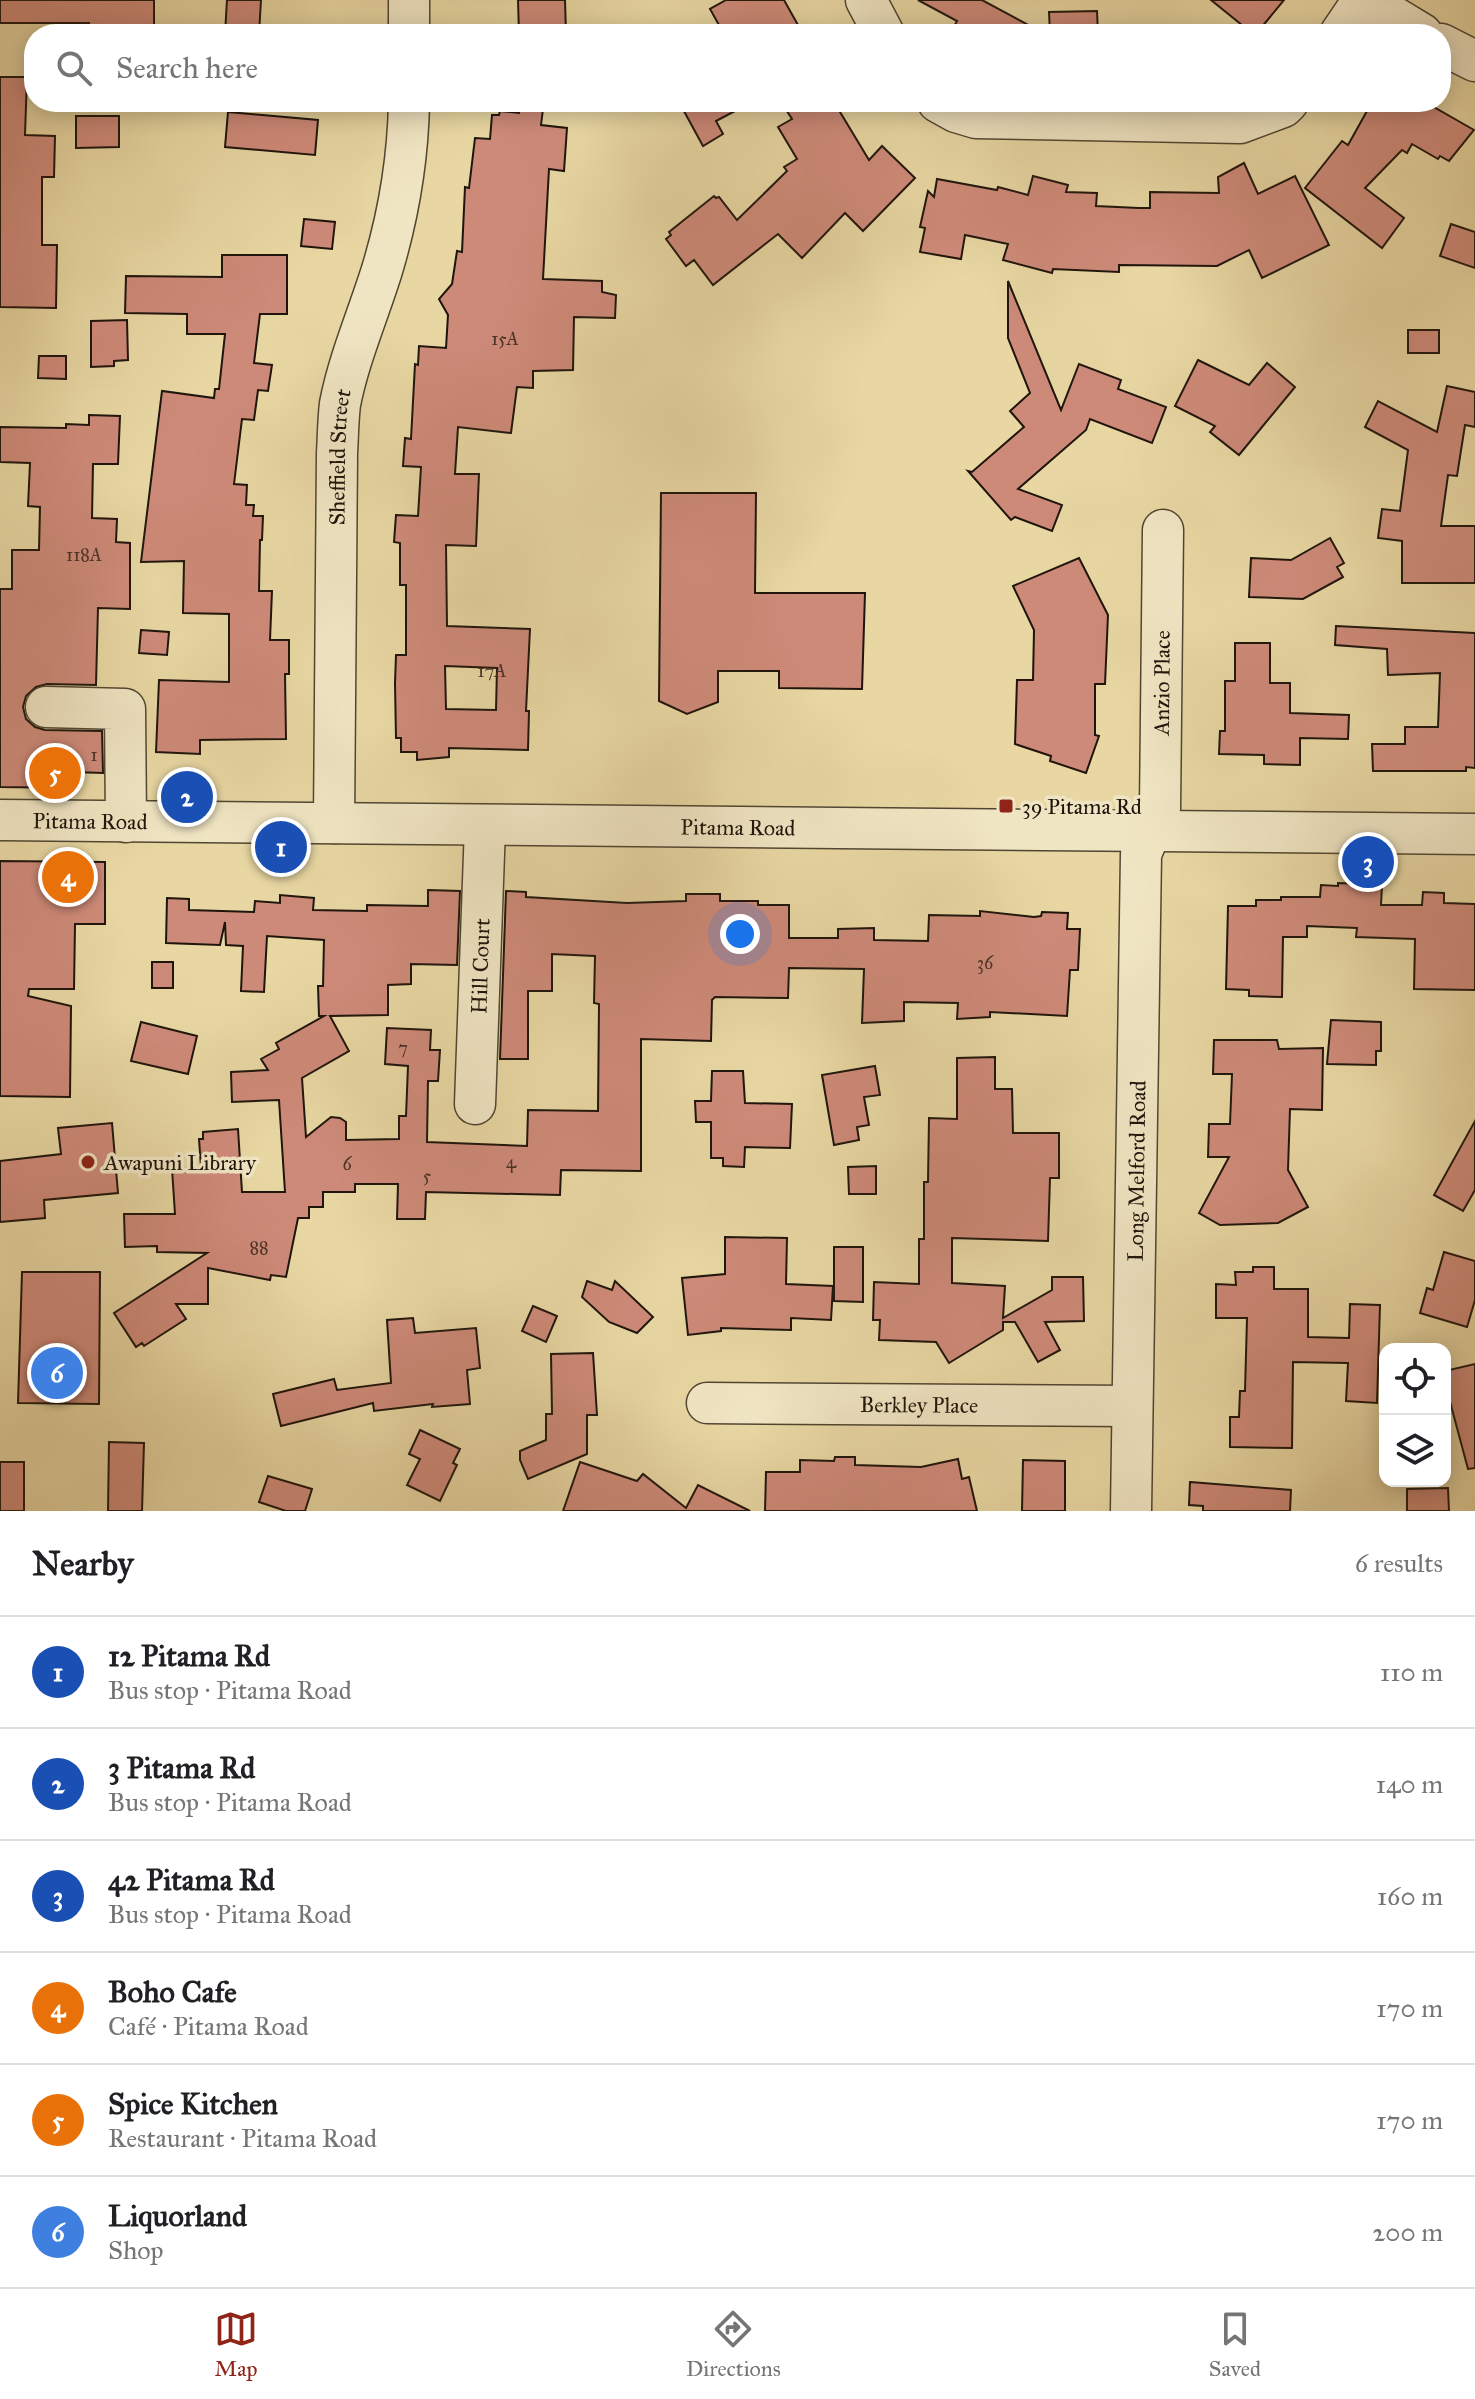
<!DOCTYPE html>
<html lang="en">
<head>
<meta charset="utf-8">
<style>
	body { margin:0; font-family:"IM FELL Great Primer",serif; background:#f6f6f6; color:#202124 }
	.controls { position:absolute; right:24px; bottom:24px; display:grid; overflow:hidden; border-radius:16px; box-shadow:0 4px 20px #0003 }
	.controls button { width:72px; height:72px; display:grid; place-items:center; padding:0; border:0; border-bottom:2px solid #e0e0e0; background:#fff; color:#202124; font:40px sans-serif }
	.you { position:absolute; left:740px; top:934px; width:28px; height:28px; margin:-20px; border:6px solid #fff; border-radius:50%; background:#1a73e8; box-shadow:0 0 0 12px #1a73e833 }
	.badge { display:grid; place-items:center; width:52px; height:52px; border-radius:50%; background:#8f2418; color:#fff; font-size:26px; font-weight:700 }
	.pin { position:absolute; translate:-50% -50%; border:4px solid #fff; box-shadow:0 2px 8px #0006 }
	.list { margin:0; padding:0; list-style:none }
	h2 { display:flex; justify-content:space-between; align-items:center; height:104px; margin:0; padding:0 32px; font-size:34px }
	h2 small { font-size:26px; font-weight:400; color:#757577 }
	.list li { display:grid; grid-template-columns:52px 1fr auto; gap:24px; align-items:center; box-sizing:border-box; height:112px; padding:0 32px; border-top:2px solid #e0e0e0 }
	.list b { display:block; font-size:30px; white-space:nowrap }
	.list p { margin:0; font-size:26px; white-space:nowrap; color:#757577 }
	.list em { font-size:26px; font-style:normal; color:#757577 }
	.icon { flex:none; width:44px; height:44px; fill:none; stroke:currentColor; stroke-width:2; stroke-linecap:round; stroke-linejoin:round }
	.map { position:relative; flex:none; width:1475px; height:1511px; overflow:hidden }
	.search { position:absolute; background:#fff; box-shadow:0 4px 20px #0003; left:24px; right:24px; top:24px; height:88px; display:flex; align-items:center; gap:20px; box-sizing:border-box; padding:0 28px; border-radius:32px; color:#757577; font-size:30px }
	.sheet { height:776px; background:#fff }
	nav { display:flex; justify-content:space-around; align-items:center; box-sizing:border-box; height:112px; border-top:2px solid #e0e0e0; background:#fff; font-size:22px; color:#757577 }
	nav a { display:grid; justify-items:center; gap:4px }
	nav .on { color:#8f2418 }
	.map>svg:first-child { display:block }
	.building { fill:#ce8a79; stroke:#1f150c; stroke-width:2; fill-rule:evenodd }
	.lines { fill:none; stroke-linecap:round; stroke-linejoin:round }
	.minor-casing { stroke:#514632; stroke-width:43 }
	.minor { stroke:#f0e5c3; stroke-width:40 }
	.poi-dot { fill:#8f2418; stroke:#f0e5c3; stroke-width:3 }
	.labels { text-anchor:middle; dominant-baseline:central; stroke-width:7; stroke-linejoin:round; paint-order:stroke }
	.number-label { font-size:18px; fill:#4b3227 }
	.street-label { font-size:22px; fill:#1f150c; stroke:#f0e5c3 }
	.poi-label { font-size:22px; fill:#1f150c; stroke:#f0e5c3; text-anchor:start }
</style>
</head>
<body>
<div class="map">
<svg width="1475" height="1511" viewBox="0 0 1475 1511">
	<rect width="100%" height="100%" fill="#e8d7a3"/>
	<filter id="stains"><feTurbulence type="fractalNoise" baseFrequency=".0025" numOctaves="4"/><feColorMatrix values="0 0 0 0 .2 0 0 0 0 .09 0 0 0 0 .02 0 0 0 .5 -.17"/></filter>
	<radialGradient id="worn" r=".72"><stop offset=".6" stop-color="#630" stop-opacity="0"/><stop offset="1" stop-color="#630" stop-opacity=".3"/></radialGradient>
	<g class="building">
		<path d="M0,0H154V27H89V23H0Z"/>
		<path d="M227,0H261L259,34H225Z"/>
		<path d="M518,0H565L566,34H519Z"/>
		<path d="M726,0H784L803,34H724L710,9Z"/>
		<path d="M918,0H982L1045,34H950L957,21Z"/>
		<path d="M1211,0H1284L1256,34H1253Z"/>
		<path d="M1097,11L1098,34H1050L1049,12Z"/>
		<path d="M0,77H27L25,135L55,136L54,177H42V245H57L56,308L0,307Z"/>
		<path d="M679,102H752L716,121L723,134L703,146Z"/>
		<path d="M781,102H834L869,160L882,146L915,178L863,231L845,213L802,258L778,234L713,285L694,260L686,266L666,239L671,235L669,232L714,196L716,198L719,197L737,220L787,171L784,167L797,159L778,127L792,119Z"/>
		<path d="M1372,102H1425L1474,130L1449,161L1440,156L1438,159L1412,144L1407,153L1402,150L1365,188L1404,218L1382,248L1305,188L1342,141L1348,145Z"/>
		<path d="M520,107L543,109L541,125L567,128L564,171L549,169L543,279L602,281V292L616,295L615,318L574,317L573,370L533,371V388L517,387L511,433L458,427L455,474H479L476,546L446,545L447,626L530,629L526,711H529L528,750L449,748V757L417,760V752H401V738H396L395,683L396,655H406V585H400V543L394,542L396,515L418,516L421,467L403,466L405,438L411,439L415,364L418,365L419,346L446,348L448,315L439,299L452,284L457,251L462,252L465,187L469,188L475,138L490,139L492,115H499L500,111L519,113ZM445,666L497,668L496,710L446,709Z"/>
		<path d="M228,112L318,120L315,155L225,147Z"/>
		<path d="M76,116H119V147L76,148Z"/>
		<path d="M1244,163L1258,194L1295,176L1329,245L1262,278L1249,250L1217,266L1119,265V272L1053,269L1052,273L1003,260L1008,244L965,235L961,259L920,252L925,228L920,227L928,191L934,197L937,179L997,190L998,187L1028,195L1033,176L1068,185L1066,192L1097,193L1096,206L1139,208H1150V192L1219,193L1218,177Z"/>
		<path d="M304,219L335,222L332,249L301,246Z"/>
		<path d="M1451,224L1475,232V268L1440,256Z"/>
		<path d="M222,255H287V314H260L254,363L272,365L268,391L258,390L254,420L242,419L234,484L247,485L246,505H254L253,516H263L262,540H260L259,591H272L270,640H289V674H285L286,739L200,740V754L156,752L159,680L229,682V614L183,613L184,561L141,562L162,391L214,398L215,389H219L225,334H187V314L125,313L126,276L222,277Z"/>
		<path d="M1008,281L1061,410L1079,364L1121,380L1118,389L1166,407L1152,443L1090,419L1086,430L1018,489L1062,505L1052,531L1015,517L1011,520L968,471L972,472L1024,427L1010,411L1030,393L1008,338Z"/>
		<path d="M127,320L128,360L114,361V366L91,367V321Z"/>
		<rect x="1408" y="330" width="31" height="23"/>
		<path d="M39,356H66V379L38,378Z"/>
		<path d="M1198,360L1249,385L1267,363L1295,387L1239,455L1210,432L1215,426L1175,406Z"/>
		<path d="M1447,386L1475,392V427L1465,425L1457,476L1448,475L1441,526H1475V583H1402V541L1378,538L1382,509L1400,511L1408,450L1365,427L1378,401L1437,432Z"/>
		<path d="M89,415L120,416L118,464H93L92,518L117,519L116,542L130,543V609L98,608L96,685L47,684L36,687L26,696L23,707L26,719L35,727L45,730L102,731L103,773L73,772L72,788L0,787V589H12V550H39L40,507L28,506L30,463L0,462V427L66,428V424L89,425Z"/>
		<path d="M661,493H756L755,593H865L862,689L779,688V671H718V702L687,714L659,701Z"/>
		<path d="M1330,538L1344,563L1337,567L1343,577L1303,599L1249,597L1251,558L1291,560Z"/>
		<path d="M1079,558L1108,615L1105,684H1095V735L1099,736L1086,773L1050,761L1051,756L1015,744L1017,680H1033L1034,630L1013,586Z"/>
		<path d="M1336,626L1475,633V768L1466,767V771H1373L1372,744H1405V727H1438L1440,673L1388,675L1387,649L1335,645Z"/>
		<path d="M141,630L169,632L167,655L139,653Z"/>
		<path d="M1235,643H1270V683H1290V713L1349,715L1348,739L1300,738V765L1264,764V755L1219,754L1220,731H1225V681H1235Z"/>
		<path d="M0,861L105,862V924H75L74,989H29L28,996L71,1006L70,1097L0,1096Z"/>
		<path d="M1338,883L1382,885L1381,905H1422L1423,892L1444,893V903L1475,904V990L1414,989L1415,939L1356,937L1357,928L1307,926V937H1283L1282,997L1249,996V990L1226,989L1228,906H1256V900H1281V897H1320L1321,885L1338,886Z"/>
		<path d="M428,890L460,891L457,965L411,964V984L388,985V1015L330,1016L349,1051L302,1078L306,1137L331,1117L340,1118L346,1122V1140L399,1139V1116H406L408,1066L385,1064L387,1028L431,1030L430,1050H440L438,1081H428L427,1142L527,1146L528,1110L598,1111L599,1004L594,1003L595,956L552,954V991H528V1059H500L506,891L526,892V897L627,903L686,901V894H720V901H758V905H789V938H838V929L874,928V940L928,941L929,915L980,916V911L1034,917L1041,916L1042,912L1068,913L1067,929H1080L1078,970H1070L1067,1016L990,1012V1017L957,1019L958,1003L904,1002V1021L862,1023L864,969L789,968L788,998L715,997L712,1000L711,1041L641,1039V1171L561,1170L560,1195L426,1192L425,1219H397L398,1184H355V1192H323V1207H309V1218H298L286,1277L271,1275L270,1280L208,1268V1304H176L186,1319L144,1346L142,1343L136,1347L114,1313L207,1253L157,1252V1246L125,1247L124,1214H175L172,1169L201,1167L199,1139H203V1132L238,1129L242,1192H285L279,1100L232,1102L231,1072L268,1070L261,1059L279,1049L276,1043L324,1016H319L318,986H323L324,940L267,936L264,992L241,991L243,946L226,945L225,922L220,945L166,943L167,898L189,899V910L254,912L255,901L280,903V895L314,898L313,910L367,911V905L428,906Z"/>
		<rect x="152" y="962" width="21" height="26"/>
		<path d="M1331,1020L1381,1022V1051H1376V1065L1327,1064Z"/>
		<path d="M141,1022L197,1036L188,1074L131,1061Z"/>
		<path d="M1214,1040H1277L1279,1049L1323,1048L1322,1110L1290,1109L1288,1170L1308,1207L1278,1223L1220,1225L1199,1213L1229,1157H1208L1209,1124H1230L1232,1074H1213Z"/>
		<path d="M995,1057V1089H1012L1013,1133H1059V1178H1050L1048,1241L952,1238V1283L1005,1286L1003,1318L1052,1290V1277H1083L1084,1321L1045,1322L1060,1350L1038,1362L1015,1322H1003V1330L949,1363L936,1342L879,1340L880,1320H873L874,1282L919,1284V1239H924V1182H928L929,1118L957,1119V1058Z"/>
		<path d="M875,1066L880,1095L864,1097L869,1125L857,1127L859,1140L834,1145L822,1075Z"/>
		<path d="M712,1071H743L745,1103L792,1104L790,1148L745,1147L744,1167L723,1166V1158H711V1122H696L695,1101H711Z"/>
		<path d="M1475,1121V1190L1463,1211L1434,1195Z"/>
		<path d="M112,1123L118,1193L44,1200L45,1218L0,1222V1161L61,1154L58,1128Z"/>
		<path d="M876,1166V1194H849L848,1167Z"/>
		<path d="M725,1237L787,1238L786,1284L833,1286L831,1320L791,1318V1330L721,1328V1331L688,1335L682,1278L725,1274Z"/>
		<path d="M834,1247H863V1302L834,1301Z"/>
		<path d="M1444,1252L1475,1261V1300L1467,1327L1420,1313L1427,1288L1433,1290Z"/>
		<path d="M1253,1267H1274V1289H1308V1337L1349,1338L1350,1304L1380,1305L1377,1403L1346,1401L1348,1363L1293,1362L1292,1448L1230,1447V1417H1239L1240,1391H1245L1247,1318H1216V1284L1236,1285L1235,1272H1253Z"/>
		<path d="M22,1272H100L99,1404L18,1403Z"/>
		<path d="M587,1281L612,1290L615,1281L653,1317L637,1333L609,1322L582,1297Z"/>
		<path d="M533,1306L557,1316L546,1342L522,1331Z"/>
		<path d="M413,1318L415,1333L476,1328L480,1368L467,1370L470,1404L432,1407L433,1404L374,1411L373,1403L281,1426L273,1394L334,1379L337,1390L391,1383L387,1320Z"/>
		<path d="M593,1353L597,1415H587V1454L528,1479L520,1460V1451L546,1440V1414H552L551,1354Z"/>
		<path d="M1475,1364V1468L1468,1469L1445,1383V1371Z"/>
		<path d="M420,1430L460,1449L453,1463L457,1465L440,1501L407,1485L420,1459L409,1454Z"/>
		<path d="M109,1442L144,1443L142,1511H108Z"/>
		<path d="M835,1457H855V1465L921,1467L958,1459L962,1479L969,1477L977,1511H765L766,1472H800V1460L834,1461Z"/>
		<path d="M1023,1460L1065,1461V1511H1022Z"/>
		<rect x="0" y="1462" width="24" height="49"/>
		<path d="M580,1462L637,1481L643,1474L686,1508L698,1485L750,1511H563Z"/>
		<path d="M268,1476L312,1489L305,1511H286L259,1502Z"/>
		<path d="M1190,1482L1291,1490L1290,1511H1203V1506L1189,1505Z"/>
		<path d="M1448,1488L1449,1511H1407V1489Z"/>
	</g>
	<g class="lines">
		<g class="minor-casing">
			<g id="minor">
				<path d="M866,0L884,34"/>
				<path d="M1366,0L1422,34"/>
				<path d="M409,34V0"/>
				<path d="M1340,34L1363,0"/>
				<path d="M1441,44L1475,61"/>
				<path d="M938,102L956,112L976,118L1240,123L1283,107L1288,102"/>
				<path d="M46,707L125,709L126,822"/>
				<path id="s1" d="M0,820L1475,834"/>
				<path id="s2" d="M334,823L337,453C338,437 338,420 340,404C349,358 368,315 382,270C398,217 408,158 409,102"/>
				<path id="s3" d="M475,1104L485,826"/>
				<path id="s4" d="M707,1403L1132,1406"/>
				<path id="s5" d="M1131,1511L1141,854L1160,809L1163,530"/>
			</g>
		</g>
		<use href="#minor" class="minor"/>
	</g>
	<g class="poi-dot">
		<rect x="998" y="798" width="16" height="16" rx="4"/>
		<circle cx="88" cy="1162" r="8"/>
	</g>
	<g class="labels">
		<g class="number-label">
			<text x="505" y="339">15A</text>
			<text x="84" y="555">118A</text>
			<text x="492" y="671">17A</text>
			<text x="94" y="755">1</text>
			<text x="985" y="963">36</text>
			<text x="403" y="1048">7</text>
			<text x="511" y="1162">4</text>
			<text x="347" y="1164">6</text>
			<text x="427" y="1176">5</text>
			<text x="259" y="1248">88</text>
		</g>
		<g class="street-label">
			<text stroke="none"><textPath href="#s2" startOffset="366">Sheffield Street</textPath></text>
			<text stroke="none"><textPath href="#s5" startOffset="832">Anzio Place</textPath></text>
			<text stroke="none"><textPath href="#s1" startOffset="90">Pitama Road</textPath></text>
			<text stroke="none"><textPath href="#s1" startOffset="738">Pitama Road</textPath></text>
			<text stroke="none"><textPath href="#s3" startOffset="138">Hill Court</textPath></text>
			<text stroke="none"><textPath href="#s5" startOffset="340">Long Melford Road</textPath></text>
			<text stroke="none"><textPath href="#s4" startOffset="212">Berkley Place</textPath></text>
		</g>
		<g class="poi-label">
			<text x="1022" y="806">39 Pitama Rd</text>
			<text x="104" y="1162">Awapuni Library</text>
		</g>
	</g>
	<rect width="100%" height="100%" filter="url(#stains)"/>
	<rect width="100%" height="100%" fill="url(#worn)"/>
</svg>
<div class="controls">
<button><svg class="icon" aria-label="locate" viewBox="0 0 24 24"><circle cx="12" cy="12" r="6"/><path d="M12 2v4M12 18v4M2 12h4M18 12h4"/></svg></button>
<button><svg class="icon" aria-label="layers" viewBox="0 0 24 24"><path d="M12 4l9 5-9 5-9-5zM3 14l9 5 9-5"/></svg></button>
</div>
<div class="you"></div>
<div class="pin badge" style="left:281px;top:847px;background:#1a4fb4">1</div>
<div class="pin badge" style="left:187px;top:797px;background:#1a4fb4">2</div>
<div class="pin badge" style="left:1368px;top:862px;background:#1a4fb4">3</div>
<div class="pin badge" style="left:68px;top:877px;background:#e8710a">4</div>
<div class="pin badge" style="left:55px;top:773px;background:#e8710a">5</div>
<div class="pin badge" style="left:57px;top:1373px;background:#3f7fe0">6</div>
<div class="search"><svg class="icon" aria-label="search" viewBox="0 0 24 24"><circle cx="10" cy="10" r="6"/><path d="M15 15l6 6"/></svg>Search here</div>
</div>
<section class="sheet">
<h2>Nearby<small>6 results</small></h2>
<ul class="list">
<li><span class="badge" style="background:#1a4fb4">1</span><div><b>12 Pitama Rd</b><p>Bus stop · Pitama Road</p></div><em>110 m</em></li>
<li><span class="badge" style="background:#1a4fb4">2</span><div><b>3 Pitama Rd</b><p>Bus stop · Pitama Road</p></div><em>140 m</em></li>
<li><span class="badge" style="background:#1a4fb4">3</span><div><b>42 Pitama Rd</b><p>Bus stop · Pitama Road</p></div><em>160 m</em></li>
<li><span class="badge" style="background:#e8710a">4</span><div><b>Boho Cafe</b><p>Café · Pitama Road</p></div><em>170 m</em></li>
<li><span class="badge" style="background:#e8710a">5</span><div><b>Spice Kitchen</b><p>Restaurant · Pitama Road</p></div><em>170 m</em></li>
<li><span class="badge" style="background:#3f7fe0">6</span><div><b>Liquorland</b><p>Shop</p></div><em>200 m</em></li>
</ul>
</section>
<nav>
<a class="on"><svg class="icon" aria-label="map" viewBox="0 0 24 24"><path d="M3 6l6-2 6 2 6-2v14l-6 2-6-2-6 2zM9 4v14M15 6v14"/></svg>Map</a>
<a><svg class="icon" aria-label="directions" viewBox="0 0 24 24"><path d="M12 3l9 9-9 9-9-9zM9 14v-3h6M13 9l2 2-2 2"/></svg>Directions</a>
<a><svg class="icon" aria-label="saved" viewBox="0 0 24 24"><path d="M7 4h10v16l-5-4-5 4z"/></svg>Saved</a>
</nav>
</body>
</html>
